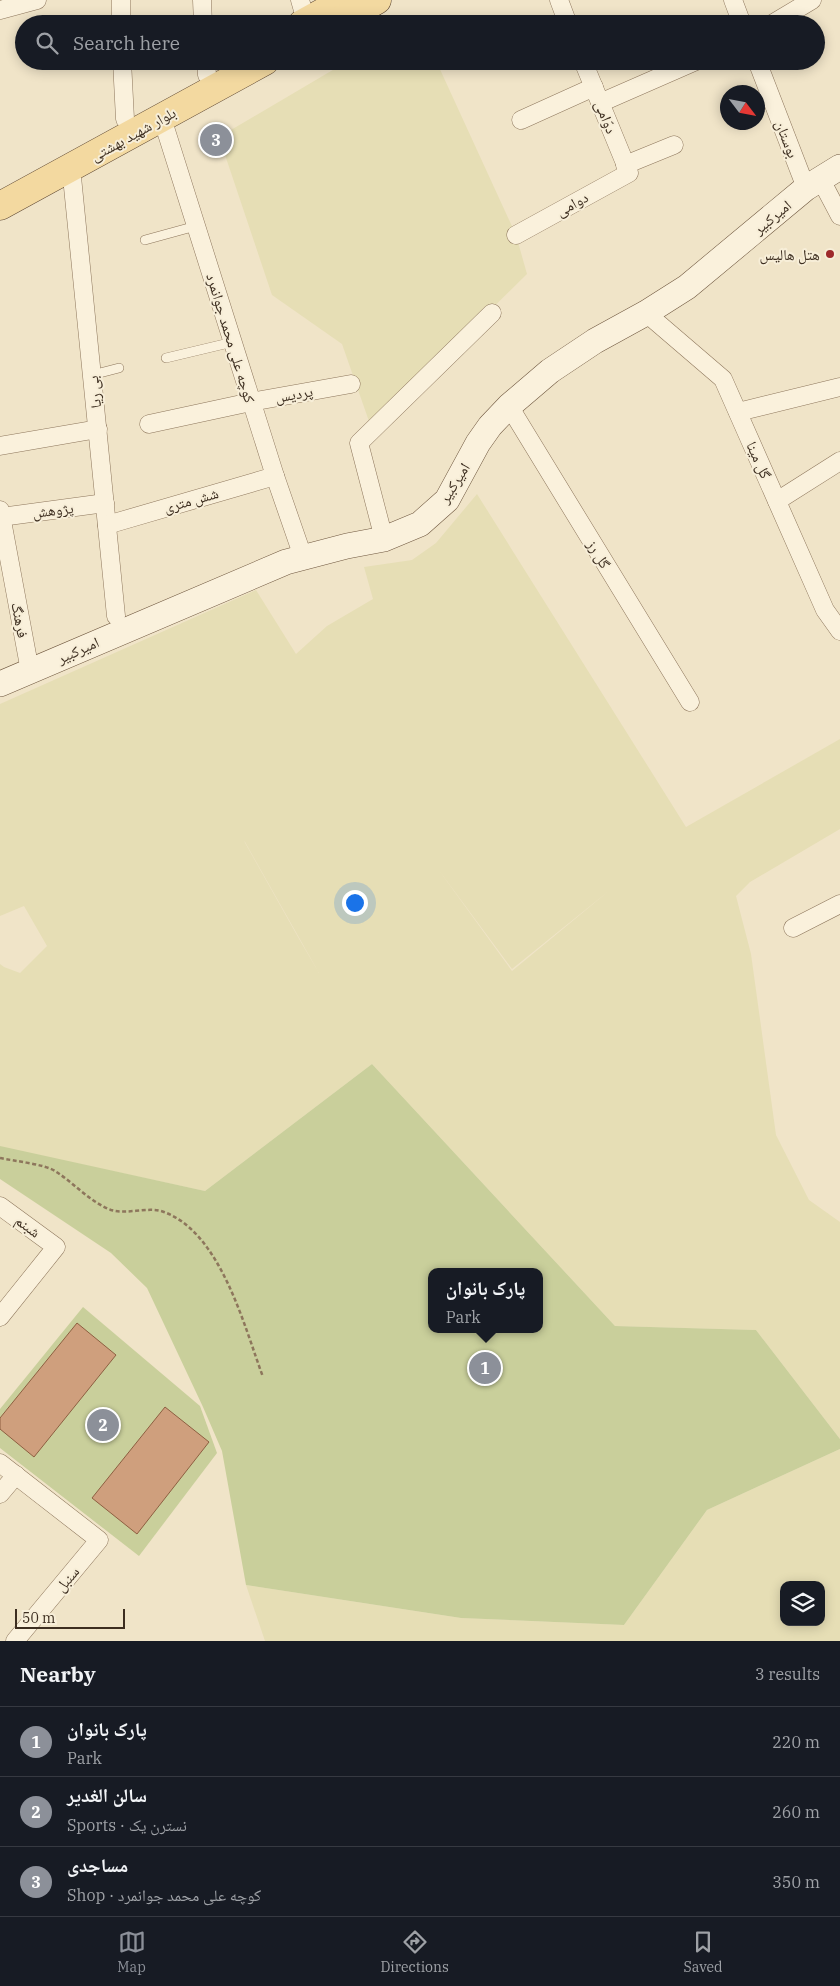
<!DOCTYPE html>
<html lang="en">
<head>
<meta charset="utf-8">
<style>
	body { margin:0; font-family:"IBM Plex Serif","Noto Naskh Arabic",serif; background:#242831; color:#f1f3f6 }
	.controls { position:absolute; right:15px; bottom:15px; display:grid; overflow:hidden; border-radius:10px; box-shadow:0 2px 12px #0003 }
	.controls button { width:45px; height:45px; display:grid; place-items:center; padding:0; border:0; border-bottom:1px solid #363941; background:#171b24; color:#f1f3f6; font:25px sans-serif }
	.compass { position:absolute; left:720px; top:85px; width:45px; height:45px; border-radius:50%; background:#171b24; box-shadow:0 2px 12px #0003; rotate:122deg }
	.scale { position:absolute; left:15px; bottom:12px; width:110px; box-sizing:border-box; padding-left:5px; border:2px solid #3d2e20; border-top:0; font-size:14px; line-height:18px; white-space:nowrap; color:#3d2e20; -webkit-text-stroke:4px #f7eed8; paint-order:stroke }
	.you { position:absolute; left:354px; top:902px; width:18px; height:18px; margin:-12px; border:4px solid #fff; border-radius:50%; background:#1a73e8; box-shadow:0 0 0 8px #1a73e833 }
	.badge { display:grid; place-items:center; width:32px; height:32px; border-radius:50%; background:#8c9099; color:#fff; font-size:16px; font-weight:700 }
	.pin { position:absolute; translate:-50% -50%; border:2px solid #fff; box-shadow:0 1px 5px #0006 }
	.popup { position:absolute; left:428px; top:1268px; width:115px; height:65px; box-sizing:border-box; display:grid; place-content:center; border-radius:10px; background:#171b24; filter:drop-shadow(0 1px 4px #0005); font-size:16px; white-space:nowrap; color:#9ea1a6 }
	.popup b { font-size:19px; color:#f1f3f6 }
	.popup::after { content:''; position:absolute; left:50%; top:100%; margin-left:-10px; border:10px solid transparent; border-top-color:#171b24 }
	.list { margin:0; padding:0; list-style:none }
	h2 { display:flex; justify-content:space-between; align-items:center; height:65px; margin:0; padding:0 20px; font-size:21px }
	h2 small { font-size:16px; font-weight:400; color:#9ea1a6 }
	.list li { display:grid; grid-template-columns:32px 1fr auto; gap:15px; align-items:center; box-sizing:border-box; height:70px; padding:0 20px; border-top:1px solid #363941 }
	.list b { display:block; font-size:19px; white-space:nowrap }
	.list p { margin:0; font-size:16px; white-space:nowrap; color:#9ea1a6 }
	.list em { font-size:16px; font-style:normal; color:#9ea1a6 }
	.icon { flex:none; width:28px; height:28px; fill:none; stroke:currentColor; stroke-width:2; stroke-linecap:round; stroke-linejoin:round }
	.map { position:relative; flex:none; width:840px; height:1641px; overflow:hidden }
	.search { position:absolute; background:#171b24; box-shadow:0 2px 12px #0003; left:15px; right:15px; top:15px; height:55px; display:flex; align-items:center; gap:12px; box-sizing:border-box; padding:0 18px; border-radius:28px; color:#9ea1a6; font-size:19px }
	.sheet { height:275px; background:#171b24 }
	nav { display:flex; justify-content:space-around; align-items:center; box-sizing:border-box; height:70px; border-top:1px solid #363941; background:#171b24; font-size:14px; color:#9ea1a6 }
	nav a { display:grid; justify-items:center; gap:2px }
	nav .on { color:#8c9099 }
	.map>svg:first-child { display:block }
	.farmland { fill:#e6deb5; fill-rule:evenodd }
	.green { fill:#c9cf9b; fill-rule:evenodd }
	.building { fill:#cf9f7d; stroke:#8d5f41 }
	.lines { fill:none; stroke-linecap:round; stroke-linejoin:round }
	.lane-casing { stroke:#8d765c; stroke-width:10 }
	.street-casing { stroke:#8d765c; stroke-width:19 }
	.secondary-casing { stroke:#6f573f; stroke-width:26 }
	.primary-casing { stroke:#5b4430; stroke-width:29 }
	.path { stroke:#8d765c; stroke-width:2.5; stroke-dasharray:4 2.5; stroke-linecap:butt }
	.lane { stroke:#faf1dc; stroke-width:9 }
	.street { stroke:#faf1dc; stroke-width:18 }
	.secondary { stroke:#faf1dc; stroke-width:25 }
	.primary { stroke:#f3d9a0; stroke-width:28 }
	.poi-dot { fill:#9e2a2b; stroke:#f7eed8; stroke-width:2 }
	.labels { text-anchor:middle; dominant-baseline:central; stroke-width:4; stroke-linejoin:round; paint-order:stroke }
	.street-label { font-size:15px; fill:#3d2e20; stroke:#f7eed8 }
	.poi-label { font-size:15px; fill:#3d2e20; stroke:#f7eed8; text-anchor:end }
</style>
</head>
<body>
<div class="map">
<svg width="840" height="1641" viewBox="0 0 840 1641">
	<rect width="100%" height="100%" fill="#f0e4c8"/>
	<g class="farmland">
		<path d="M348,61H394L404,70L438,65L516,235L527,274L371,427L342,344L272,295L219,137Z"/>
		<path d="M477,494L686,827L840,739V829L750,882L736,896L751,954L776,1135L809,1200L840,1222V1439L756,1330L615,1326L372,1064L205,1191L0,1147V964L4,967L20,973L47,946L24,906L0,916V704L256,590L296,654L327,626L373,599L364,567L412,560L436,543ZM244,841L245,842L319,973L298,937ZM438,869L512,969L610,890L512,971Z"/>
		<path d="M840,1449V1641H265L246,1585L461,1618L624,1625L707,1510ZM784,1585H821V1622H784Z"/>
	</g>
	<g class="green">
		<path d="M372,1064L615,1326L756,1330L840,1439V1449L707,1510L624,1625L461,1618L246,1585L222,1451L203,1407L147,1288L111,1253L0,1179V1146L205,1191ZM431,1272H539V1329H431Z"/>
		<path d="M83,1307L200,1406L217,1453L139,1556L0,1448V1409Z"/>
	</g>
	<g class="building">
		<path d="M77,1323L116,1355L34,1457L0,1429V1418Z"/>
		<path d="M165,1407L209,1442L137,1534L92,1498Z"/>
	</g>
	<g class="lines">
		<g class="lane-casing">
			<g id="lane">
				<path d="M145,240L196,226"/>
				<path d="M166,358L233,342"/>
				<path d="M92,375L119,368"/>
			</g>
		</g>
		<g class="street-casing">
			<g id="street">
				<path d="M121,0V24"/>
				<path d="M202,0L203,24"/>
				<path d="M300,0L306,21"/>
				<path d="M559,0L568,24"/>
				<path d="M733,0L742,24"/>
				<path d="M0,10L37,0"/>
				<path d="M772,24L812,0"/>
				<path d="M122,61L125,119"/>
				<path d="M206,61L207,75"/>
				<path d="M757,61L806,188"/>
				<path d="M600,103L696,61"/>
				<path d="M162,118L275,476L303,557"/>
				<path d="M521,120L594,87"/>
				<path d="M625,165L674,145"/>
				<path d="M71,167L116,616"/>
				<path d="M820,178L840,216"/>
				<path d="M516,235L629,173L583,61"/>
				<path d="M646,313L723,379L825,610L840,631"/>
				<path d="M509,406L690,702"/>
				<path d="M738,412L840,387"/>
				<path d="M149,424L251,402L351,384"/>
				<path d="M0,446L98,429"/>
				<path d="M777,501L840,461"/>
				<path d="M0,510L30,671"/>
				<path d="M1,517L105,503"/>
				<path d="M107,525L275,476"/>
				<path d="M384,539L359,443L492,313"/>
				<path d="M793,928L840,904"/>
				<path d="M0,1206L56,1247L0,1317"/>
				<path d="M0,1463L99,1540L15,1641"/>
				<path d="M0,1494L16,1475"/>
			</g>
		</g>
		<g class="secondary-casing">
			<path id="secondary" d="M0,684L286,562L347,546L384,539L420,524L447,500L478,443L490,426L509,406L550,371L595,341L646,313L687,287L806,188L840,167"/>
		</g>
		<g class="primary-casing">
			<g id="primary">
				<path d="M302,24L345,0"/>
				<path d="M334,24L377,0"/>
				<path d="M0,206L265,61"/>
			</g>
		</g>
		<path class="path" d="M0,1158C14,1161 44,1164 55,1171C74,1183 90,1202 111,1210C127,1215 149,1206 164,1212C221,1233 244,1326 263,1377"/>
		<use href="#lane" class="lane"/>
		<use href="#street" class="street"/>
		<use href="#secondary" class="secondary"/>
		<use href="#primary" class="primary"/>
	</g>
	<circle class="poi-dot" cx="830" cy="254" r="5"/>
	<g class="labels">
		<g class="street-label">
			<text transform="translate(606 117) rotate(68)">دوّامی</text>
			<text transform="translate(133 134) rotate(-29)">بلوار شهید بهشتی</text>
			<text transform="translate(787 139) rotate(69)">بوستان</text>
			<text transform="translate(572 204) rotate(-29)">دوامی</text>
			<text transform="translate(772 217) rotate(-40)">امیرکبیر</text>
			<text transform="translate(231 338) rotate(73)">کوچه علی محمد جوانمرد</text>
			<text transform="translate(94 392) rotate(-96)">بی ریا</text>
			<text transform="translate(294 394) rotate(-10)">پردیس</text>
			<text transform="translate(759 460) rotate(66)">گل مینا</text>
			<text transform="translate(454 483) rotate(-58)">امیرکبیر</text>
			<text transform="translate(191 500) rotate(-16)">شش متری</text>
			<text transform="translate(53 510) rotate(-7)">پژوهش</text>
			<text transform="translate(599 554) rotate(59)">گل رز</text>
			<text transform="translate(20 620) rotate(79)">فرهنگ</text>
			<text transform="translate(78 650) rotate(-24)">امیرکبیر</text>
			<text transform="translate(28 1226) rotate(36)">شبنم</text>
			<text transform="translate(67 1579) rotate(-50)">سنبل</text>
		</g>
		<g class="poi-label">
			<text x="820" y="254">هتل هالیس</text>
		</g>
	</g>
</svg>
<div class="controls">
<button><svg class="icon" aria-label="layers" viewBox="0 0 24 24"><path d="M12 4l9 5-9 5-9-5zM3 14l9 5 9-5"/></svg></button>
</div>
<svg class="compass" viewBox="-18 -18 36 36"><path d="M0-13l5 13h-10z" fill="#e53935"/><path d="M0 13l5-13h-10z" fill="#9ea1a6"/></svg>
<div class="scale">50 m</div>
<div class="you"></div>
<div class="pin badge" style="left:485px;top:1368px">1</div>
<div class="popup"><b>پارک بانوان</b>Park</div>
<div class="pin badge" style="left:103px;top:1425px">2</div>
<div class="pin badge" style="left:216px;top:140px">3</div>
<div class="search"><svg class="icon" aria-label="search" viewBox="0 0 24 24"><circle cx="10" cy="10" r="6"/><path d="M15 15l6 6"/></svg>Search here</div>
</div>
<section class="sheet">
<h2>Nearby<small>3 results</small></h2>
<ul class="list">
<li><span class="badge">1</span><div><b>پارک بانوان</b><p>Park</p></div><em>220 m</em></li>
<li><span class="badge">2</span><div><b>سالن الغدیر</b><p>Sports · نسترن یک</p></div><em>260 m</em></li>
<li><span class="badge">3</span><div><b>مساجدی</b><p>Shop · کوچه علی محمد جوانمرد</p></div><em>350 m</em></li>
</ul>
</section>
<nav>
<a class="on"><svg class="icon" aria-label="map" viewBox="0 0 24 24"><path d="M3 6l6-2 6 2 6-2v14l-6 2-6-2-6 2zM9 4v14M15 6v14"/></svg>Map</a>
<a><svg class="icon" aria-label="directions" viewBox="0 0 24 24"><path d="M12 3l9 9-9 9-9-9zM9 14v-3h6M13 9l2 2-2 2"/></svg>Directions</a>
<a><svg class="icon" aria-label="saved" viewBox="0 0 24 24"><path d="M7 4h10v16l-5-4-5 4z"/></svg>Saved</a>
</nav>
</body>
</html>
